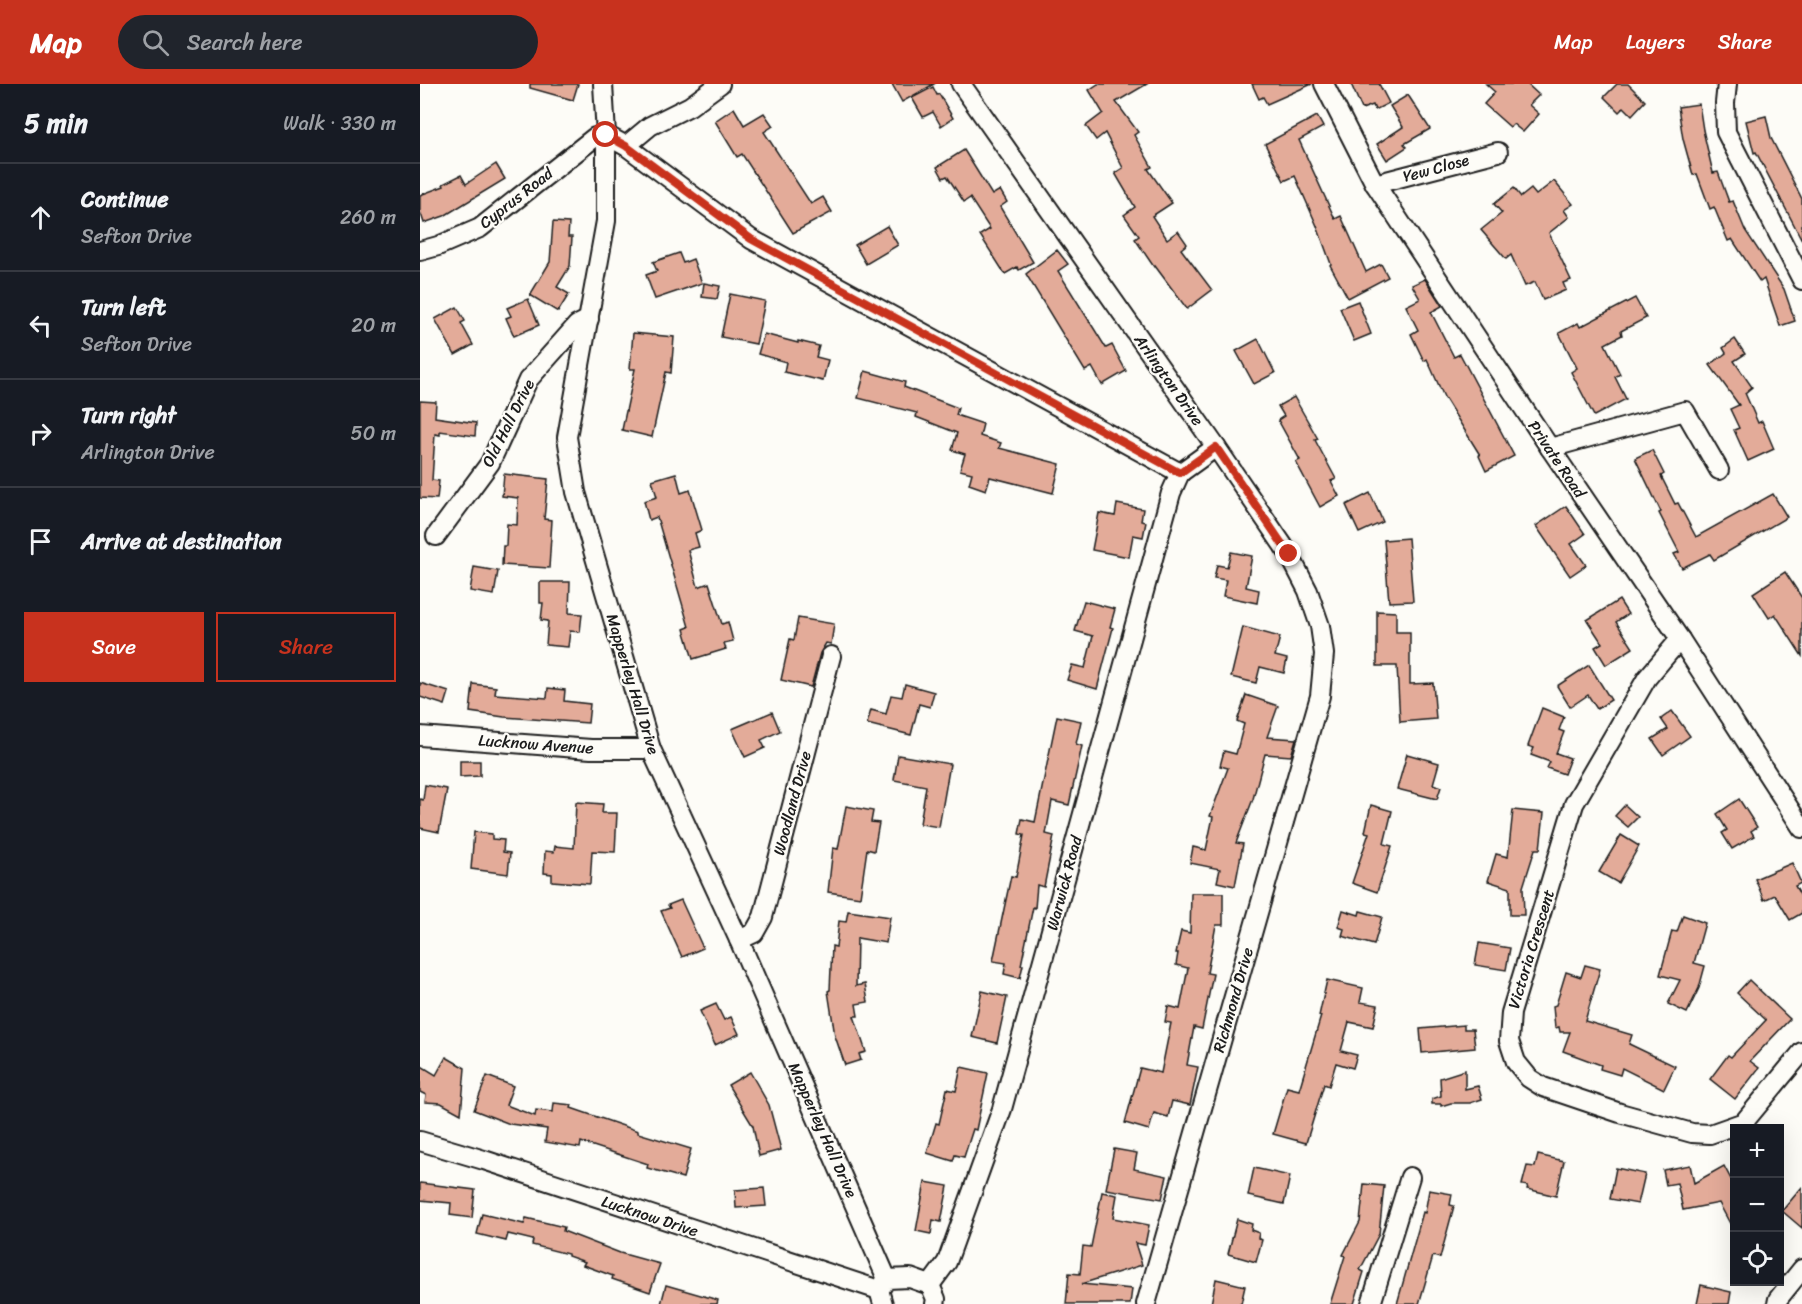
<!DOCTYPE html>
<html lang="en">
<head>
<meta charset="utf-8">
<style>
	body { margin:0; font-family:Sriracha,sans-serif; background:#20242c; color:#f1f3f6 }
	.controls { position:absolute; right:18px; bottom:18px; display:grid; overflow:hidden; border-radius:0px; box-shadow:0 6px 24px #0002 }
	.controls button { width:54px; height:54px; display:grid; place-items:center; padding:0; border:0; border-bottom:2px solid #363941; background:#171b24; color:#f1f3f6; font:30px sans-serif }
	.stop { position:absolute; width:18px; height:18px; margin:-14px; border:4px solid #c8321e; border-radius:50%; background:#fff }
	.stop.end { background:#c8321e; border-color:#fff; box-shadow:0 2px 6px #0008 }
	.list { margin:0; padding:0; list-style:none }
	h2 { display:flex; justify-content:space-between; align-items:center; height:78px; margin:0; padding:0 24px; font-size:26px }
	h2 small { font-size:20px; font-weight:400; color:#9ea1a6 }
	.list li { display:grid; grid-template-columns:39px 1fr auto; gap:18px; align-items:center; box-sizing:border-box; height:108px; padding:0 24px; border-top:2px solid #363941 }
	.list b { display:block; font-size:22px; white-space:nowrap }
	.list p { margin:0; font-size:20px; white-space:nowrap; color:#9ea1a6 }
	.list em { font-size:20px; font-style:normal; color:#9ea1a6 }
	.actions { display:flex; gap:12px; padding:18px 24px }
	.actions a { flex:1; padding:14px 0; border:2px solid #c8321e; border-radius:0px; text-align:center; font-size:21px; color:#c8321e }
	.actions .main { background:#c8321e; color:#fff }
	.icon { flex:none; width:33px; height:33px; fill:none; stroke:currentColor; stroke-width:2; stroke-linecap:round; stroke-linejoin:round }
	.map { position:relative; flex:none; width:1382px; height:1220px; overflow:hidden }
	header { display:flex; align-items:center; gap:36px; box-sizing:border-box; height:84px; padding:0 30px; background:#c8321e; color:#fff }
	header strong { font-size:28px }
	nav { display:flex; gap:33px; margin-inline-start:auto; font-size:21px }
	.search { width:420px; height:54px; background:#20242c; display:flex; align-items:center; gap:15px; box-sizing:border-box; padding:0 21px; border-radius:33px; color:#9ea1a6; font-size:22px }
	main { display:flex }
	aside { flex:1; background:#171b24 }
	.map>svg:first-child { display:block }
	.building { fill:#e3ab99; stroke:#1c1c1c; stroke-width:1.5 }
	.lines { fill:none; stroke-linecap:round; stroke-linejoin:round }
	.street-casing { stroke:#1c1c1c; stroke-width:22 }
	.street { stroke:#fdfcf7; stroke-width:18 }
	.route { stroke:#c8321e; stroke-width:8 }
	.labels { text-anchor:middle; dominant-baseline:central; stroke-width:4.5; stroke-linejoin:round; paint-order:stroke }
	.street-label { font-size:16px; fill:#1c1c1c; stroke:#fdfcf7 }
</style>
</head>
<body>
<header>
<strong>Map</strong>
<div class="search"><svg class="icon" aria-label="search" viewBox="0 0 24 24"><circle cx="10" cy="10" r="6"/><path d="M15 15l6 6"/></svg>Search here</div>
<nav><a>Map</a><a>Layers</a><a>Share</a></nav>
</header>
<main>
<aside>
<h2>5 min<small>Walk · 330 m</small></h2>
<ul class="list">
<li><svg class="icon" aria-label="ahead" viewBox="0 0 24 24"><path d="M12 20V5M6 11l6-6 6 6"/></svg><div><b>Continue</b><p>Sefton Drive</p></div><em>260 m</em></li>
<li><svg class="icon" aria-label="left" viewBox="0 0 24 24"><path d="M17 20v-9H6M10 6l-5 5 5 5"/></svg><div><b>Turn left</b><p>Sefton Drive</p></div><em>20 m</em></li>
<li><svg class="icon" aria-label="right" viewBox="0 0 24 24"><path d="M7 20v-9h11M14 6l5 5-5 5"/></svg><div><b>Turn right</b><p>Arlington Drive</p></div><em>50 m</em></li>
<li><svg class="icon" aria-label="arrive" viewBox="0 0 24 24"><path d="M6 21V4h12l-3 4 3 4H6"/></svg><div><b>Arrive at destination</b></div></li>
</ul>
<div class="actions"><a class="main">Save</a><a>Share</a></div>
</aside>
<div class="map">
<svg width="1382" height="1220" viewBox="0 0 1382 1220">
	<rect width="100%" height="100%" fill="#fdfcf7"/>
	<filter id="ink" filterUnits="userSpaceOnUse"><feTurbulence type="fractalNoise" baseFrequency=".0167" numOctaves="2"/><feDisplacementMap in="SourceGraphic" scale="12" xChannelSelector="R" yChannelSelector="G"/><feConvolveMatrix kernelMatrix="1 2 1 2 8 2 1 2 1" color-interpolation-filters="sRGB"/></filter>
	<g filter="url(#ink)">
		<g class="building">
			<path d="M110,0H158L153,16L110,4Z"/>
			<path d="M472,0H514L482,18Z"/>
			<path d="M678,0H727L696,18L718,48L714,51L732,83L728,85L752,119L732,132L747,155L758,147L767,160L761,165L792,206L767,225L735,182L734,183L715,155L719,152L704,131L715,123L695,89L703,84L685,49L676,56L666,42L683,29L669,6Z"/>
			<path d="M832,0H892L847,20L843,13L839,15Z"/>
			<path d="M931,0H959L969,19L955,26L953,21L942,25Z"/>
			<path d="M1066,0H1107L1119,11L1109,21L1119,30L1103,48L1093,40L1090,43L1064,20L1075,8Z"/>
			<path d="M1197,0H1208L1225,17L1212,31L1204,23L1199,28L1184,13Z"/>
			<path d="M513,3L517,11L519,10L533,34L521,42L513,28L503,33L492,14Z"/>
			<path d="M988,11L1010,45L984,60L987,63L967,76L957,60L983,43L970,22Z"/>
			<path d="M1279,20L1283,46L1293,89L1298,88L1309,118L1313,117L1325,146L1364,205L1375,237L1360,242L1344,195L1340,198L1312,155L1308,157L1294,123L1290,125L1277,90L1273,91L1263,55L1258,23Z"/>
			<path d="M314,24L324,41L344,29L353,42L344,48L391,120L403,113L412,128L373,149L322,70L317,73L295,37Z"/>
			<path d="M897,32L903,43L879,56L915,135L921,132L946,188L961,180L968,193L928,214L910,181L911,180L897,142L875,92L864,97L845,60Z"/>
			<path d="M1346,32L1351,54L1382,115V156L1336,68L1334,69L1326,37Z"/>
			<path d="M544,66L572,111L580,106L587,118L580,123L613,178L599,186L597,183L585,190L560,151L570,145L550,114L544,118L527,92L523,94L517,83Z"/>
			<path d="M76,80L85,95L24,132L4,139L0,127V111L24,102L23,100L41,91L46,100Z"/>
			<path d="M1134,97L1153,120L1144,126L1149,133L1129,149L1151,196L1143,199L1146,206L1123,216L1115,198L1105,202L1091,171L1086,175L1061,146L1082,129L1074,120L1094,104L1101,113L1111,105L1116,111Z"/>
			<path d="M133,138L149,139L148,153H152L150,182L137,203L149,210L138,228L110,211L130,178Z"/>
			<path d="M467,142L478,161L446,180L435,161Z"/>
			<path d="M637,166L648,180L638,187L686,264L692,261L706,287L682,301L672,283L665,287L606,190Z"/>
			<path d="M259,169L263,179L273,175L282,199L235,215L226,191L237,187L233,178Z"/>
			<path d="M1005,195L1022,222L1011,228L1034,273L1040,270L1094,372L1066,387L1059,372L1060,371L1024,313L1007,275L1004,277L991,250L998,246L986,222L1000,215L992,201Z"/>
			<path d="M284,199L300,202L297,215L282,213Z"/>
			<path d="M310,210L345,217L336,260L301,253Z"/>
			<path d="M1215,214L1226,234L1201,247L1202,251L1185,260L1200,290L1195,293L1206,315L1174,332L1151,288L1157,284L1139,249L1158,239L1160,243Z"/>
			<path d="M108,215L119,241L94,252L86,234L91,232L87,224Z"/>
			<path d="M938,217L951,250L934,257L920,224Z"/>
			<path d="M37,223L45,237L41,239L53,261L35,271L15,235Z"/>
			<path d="M213,249L254,253L251,289L246,288L232,353L202,346L215,285H210Z"/>
			<path d="M344,250L378,259V257L399,262L396,273L408,276L403,297L364,288L366,278L338,270Z"/>
			<path d="M838,255L855,289L834,300L816,267Z"/>
			<path d="M1315,255L1325,270L1314,277L1332,303L1325,309L1338,339L1342,337L1354,365L1328,377L1314,346L1319,344L1310,325L1319,321L1290,281L1306,269L1303,264Z"/>
			<path d="M445,287L485,298L484,303L538,324L536,331L563,340L560,352L581,359L579,364L640,380L633,409L570,393L566,406L549,400L552,389L540,386L545,370L532,366L537,349L496,333L497,329L438,314Z"/>
			<path d="M874,313L898,355L895,356L916,395L911,397L919,412L900,423L876,378L880,376L858,336L864,332L858,322Z"/>
			<path d="M0,317L16,318L15,333L56,339L55,352L20,347V351L15,350L12,396L19,397L17,415L0,414Z"/>
			<path d="M1232,366L1244,390L1241,392L1255,420L1258,419L1276,453L1353,410L1367,433L1294,476L1290,470L1262,484L1254,470L1259,468L1239,429L1241,428L1215,374Z"/>
			<path d="M256,389L261,409L270,406L282,446L275,449L279,463L268,466L278,503L289,499L302,540L308,538L313,557L304,559L306,565L273,575L264,545L269,543L237,433L229,436L224,417L237,413L232,396Z"/>
			<path d="M84,390L128,395L124,435L132,436L129,484L82,481L83,462H86L87,440L97,441L98,414L82,412Z"/>
			<path d="M950,409L963,438L939,449L926,421Z"/>
			<path d="M697,420L723,425L721,437L726,438L723,453L713,451L709,473L672,466L679,429L695,432Z"/>
			<path d="M1146,422L1165,450L1151,460L1166,481L1150,492L1116,442Z"/>
			<path d="M988,454L993,517L969,518L964,456Z"/>
			<path d="M811,468L832,472L826,503L839,506L837,519L803,512L806,496L794,494L797,481L807,483Z"/>
			<path d="M54,483L78,487L74,511L50,507Z"/>
			<path d="M1365,488L1382,514V572L1355,530L1349,534L1333,509Z"/>
			<path d="M120,498H150L149,529L162,530L160,548L150,547L148,563L126,561L128,537L121,536L123,519H120Z"/>
			<path d="M1199,516L1208,530L1196,538L1213,564L1186,581L1175,563L1182,559L1167,536Z"/>
			<path d="M664,517L695,525L690,543L693,544L677,605L647,596L652,581L665,584L673,552L655,547Z"/>
			<path d="M957,527L976,528V548H990V600L1013,599L1016,635L980,638L977,582H957Z"/>
			<path d="M378,534L414,540L411,560L406,559L400,569L391,603L361,596L370,555L374,556Z"/>
			<path d="M823,543L860,553L855,572L867,575L864,589L840,583L836,599L811,593Z"/>
			<path d="M1169,581L1191,616L1177,625L1168,611L1150,623L1137,602Z"/>
			<path d="M0,599L29,608L25,621L0,613Z"/>
			<path d="M53,600L76,603L75,610L127,614L128,604L145,606L144,617L170,620L168,639L84,633L50,628Z"/>
			<path d="M485,600L514,608L510,623L499,620L491,651L447,640L451,626L466,630L471,611L482,613Z"/>
			<path d="M826,611L858,622L847,653L876,655L871,672L845,670L833,715L816,759L823,760L815,802L797,798L800,785L770,779L773,763L786,766L793,733L790,732L808,684L800,682L804,667L816,670L824,640L817,637Z"/>
			<path d="M1122,624L1144,633L1139,646L1144,648L1136,669L1150,674L1144,690L1127,684L1130,678L1111,671L1114,664L1108,662Z"/>
			<path d="M1252,627L1270,652L1243,671L1232,655L1248,645L1241,635Z"/>
			<path d="M352,628L360,647L341,656L345,664L325,673L312,645Z"/>
			<path d="M637,632L661,637L656,660L662,662L649,721L632,717L626,750L634,752L624,803L617,801L615,824L613,823L601,881H603L600,894L584,890L586,879L573,877L591,792L596,793L604,751L599,750L602,735L615,738Z"/>
			<path d="M987,670L1019,679L1013,700L1021,703L1017,715L977,705Z"/>
			<path d="M478,671L530,680L519,743L500,740L506,702L474,696Z"/>
			<path d="M40,677H60V692L40,693Z"/>
			<path d="M5,701L27,705L19,748L0,744V715L3,716Z"/>
			<path d="M1319,715L1337,743L1331,747L1334,752L1312,765L1302,749L1307,746L1297,730Z"/>
			<path d="M156,718L183,720L182,729H197L195,768L172,767L170,800L132,797V790L124,789L125,767L134,768L135,762L154,764Z"/>
			<path d="M951,721L972,727L964,760L972,762L957,808L932,799L949,749L945,748Z"/>
			<path d="M1205,721L1218,733L1208,743L1195,732Z"/>
			<path d="M426,722L453,727L451,738L459,739L454,767L447,765L440,813L408,808L413,764L418,765Z"/>
			<path d="M1093,726L1124,729L1120,765H1115L1103,803L1104,831H1090V804L1068,797L1076,770L1088,773Z"/>
			<path d="M54,748L72,750V755L84,756L83,768L90,769L88,790L51,785Z"/>
			<path d="M1201,751L1219,762L1198,799L1179,788Z"/>
			<path d="M1372,779L1381,799L1375,802L1382,814V829L1370,836L1355,811L1344,816L1335,795Z"/>
			<path d="M771,809H803V841H796L787,889L793,890L782,945L774,943L767,981L778,983L770,1021L752,1017L748,1033L734,1029L729,1046L705,1039L720,984L741,989L751,939L745,938L748,922L760,925L768,884L756,881L758,869H756L761,847L770,849Z"/>
			<path d="M261,816L283,864L262,873L241,827L250,824L248,821Z"/>
			<path d="M923,826L939,831L940,827L962,833L954,861L922,852L924,845L918,843Z"/>
			<path d="M428,827L470,833L466,859L437,854L436,902L445,900L448,918L436,920L438,932H434L446,968L439,970L441,976L425,981L415,952L408,907L410,906L412,862L416,863L419,837L426,838Z"/>
			<path d="M1263,831L1285,839L1274,879L1285,882L1279,904L1267,929L1248,920L1260,896L1240,891L1252,847L1257,848Z"/>
			<path d="M1059,859L1090,864L1086,886L1055,881Z"/>
			<path d="M1165,881L1180,885L1165,937L1212,951L1209,960L1255,982L1244,1005L1202,984L1200,991L1180,985L1181,981L1143,967L1150,948H1140L1139,943L1135,944L1133,922L1136,921L1146,888L1161,893Z"/>
			<path d="M907,896L943,904L940,918L958,921L953,943L929,938L921,967L937,971L933,984L916,979L909,1002L904,1000L886,1059L853,1050L867,1003L879,1006L901,932H899Z"/>
			<path d="M1329,896L1370,935L1330,977L1339,984L1315,1015L1290,995L1308,971L1311,973L1346,936L1317,909Z"/>
			<path d="M562,907L587,913L577,959L552,953Z"/>
			<path d="M296,920L304,936L311,933L319,950L295,961L280,927Z"/>
			<path d="M1044,941V945H1053L1055,964L1002,969L1000,945Z"/>
			<path d="M26,973L45,984L41,1030L21,1019L5,1018L6,1011L0,1008V981L16,991Z"/>
			<path d="M541,983L568,989L556,1046L553,1045L544,1073L535,1071L533,1077L507,1069L516,1039L519,1040L527,1005L536,1007Z"/>
			<path d="M1045,986V1005L1058,1002L1062,1015L1050,1019H1031L1021,1022V1020H1012V1015L1021,1012L1020,994Z"/>
			<path d="M330,988L349,1021L361,1066L339,1072L333,1042L308,1001Z"/>
			<path d="M67,992L93,1002L86,1021L115,1032L116,1026L133,1028L134,1019L152,1021L151,1024L218,1047V1049L271,1065L263,1094L227,1084L228,1080L161,1058L160,1064L125,1058L127,1045L90,1040L54,1026Z"/>
			<path d="M694,1065L717,1069L714,1085L747,1092L742,1115L686,1105Z"/>
			<path d="M1118,1071L1144,1077L1136,1112L1107,1105L1108,1102L1102,1101L1107,1082L1115,1083Z"/>
			<path d="M1270,1081L1274,1099L1304,1082L1314,1101V1147L1299,1119L1263,1126L1257,1099L1246,1101L1243,1086Z"/>
			<path d="M834,1084L870,1092L864,1120L828,1112Z"/>
			<path d="M1196,1084L1225,1090L1218,1120L1190,1115Z"/>
			<path d="M505,1098L528,1102L521,1138L513,1136L511,1150L496,1147Z"/>
			<path d="M0,1099L55,1106L52,1134L30,1131L31,1119L0,1116Z"/>
			<path d="M944,1100L964,1102L959,1150L940,1186L944,1188L934,1220H910L925,1172L923,1171L940,1138Z"/>
			<path d="M1382,1103V1144L1362,1127Z"/>
			<path d="M344,1104L346,1122L316,1124L315,1106Z"/>
			<path d="M1009,1106L1032,1110L1030,1121L1034,1122L1020,1174L1013,1172L999,1220H977L1003,1128L1005,1129Z"/>
			<path d="M682,1108L697,1111L693,1134L729,1141L725,1161L715,1159L722,1181L661,1200L712,1205L710,1220H646L649,1189L660,1190L663,1162L671,1163Z"/>
			<path d="M62,1130L104,1140L106,1134L144,1143L143,1147L200,1169L240,1180L230,1208L192,1195L193,1192L163,1181L165,1178L148,1172V1170L112,1161L113,1156L88,1150L86,1157L57,1150Z"/>
			<path d="M817,1135L832,1140L831,1146L839,1149L838,1154L842,1156L836,1178L808,1170Z"/>
			<path d="M796,1195L825,1202L821,1220H791Z"/>
			<path d="M246,1201L298,1216L297,1220H241Z"/>
			<path d="M1281,1201L1311,1208L1309,1220H1277Z"/>
		</g>
		<g class="lines">
			<g class="street-casing">
				<g id="street">
					<path d="M183,0L186,51V137L147,353L156,408L231,665L319,856L467,1195"/>
					<path d="M541,0L796,363L869,470L888,507L900,542L904,570L900,612L726,1220"/>
					<path d="M904,0L955,100L1130,364L1260,555L1382,744"/>
					<path d="M1307,0L1305,19L1306,48L1382,196"/>
					<path d="M206,62L230,42L270,22L300,0"/>
					<path d="M955,100L1078,68"/>
					<path d="M0,167L18,162L60,144L175,53L186,51L206,62L331,155L760,389L796,363"/>
					<path d="M1130,364L1265,327L1299,386"/>
					<path d="M16,452L70,379L108,296L157,241L169,235"/>
					<path d="M1260,555L1227,594L1154,720L1091,929L1089,957L1096,978L1109,994L1123,1003L1200,1029L1272,1049L1290,1050L1324,1038L1382,968"/>
					<path d="M0,652L171,665H231"/>
					<path d="M319,856L334,849L343,833L411,572"/>
					<path d="M0,1057L64,1076L459,1206"/>
					<path d="M510,1201L527,1178L582,1025L751,409L760,389"/>
					<path d="M463,1220L459,1206L467,1195L490,1194L510,1201L516,1215L515,1220"/>
					<path d="M951,1220L990,1093"/>
					<path d="M1357,1220L1358,1215L1382,1185"/>
				</g>
			</g>
			<use href="#street" class="street"/>
		</g>
	</g>
	<g class="lines" filter="url(#ink)">
		<path class="route" d="M186,51L206,62L331,155L760,389L796,363L869,470"/>
	</g>
	<g class="labels">
		<g class="street-label">
			<text transform="translate(1016 84) rotate(-15)">Yew Close</text>
			<text transform="translate(96 114) rotate(-38)">Cyprus Road</text>
			<text transform="translate(749 296) rotate(55)">Arlington Drive</text>
			<text transform="translate(88 339) rotate(-63)">Old Hall Drive</text>
			<text transform="translate(1137 375) rotate(56)">Private Road</text>
			<text transform="translate(213 600) rotate(73)">Mapperley Hall Drive</text>
			<text transform="translate(116 660) rotate(4)">Lucknow Avenue</text>
			<text transform="translate(372 719) rotate(-75)">Woodland Drive</text>
			<text transform="translate(644 799) rotate(-75)">Warwick Road</text>
			<text transform="translate(1111 865) rotate(-73)">Victoria Crescent</text>
			<text transform="translate(813 916) rotate(-74)">Richmond Drive</text>
			<text transform="translate(403 1046) rotate(66)">Mapperley Hall Drive</text>
			<text transform="translate(230 1132) rotate(18)">Lucknow Drive</text>
		</g>
	</g>
</svg>
<div class="controls">
<button>+</button>
<button>−</button>
<button><svg class="icon" aria-label="locate" viewBox="0 0 24 24"><circle cx="12" cy="12" r="6"/><path d="M12 2v4M12 18v4M2 12h4M18 12h4"/></svg></button>
</div>
<div class="stop" style="left:186px;top:51px"></div>
<div class="stop end" style="left:869px;top:470px"></div>
</div>
</main>
</body>
</html>
